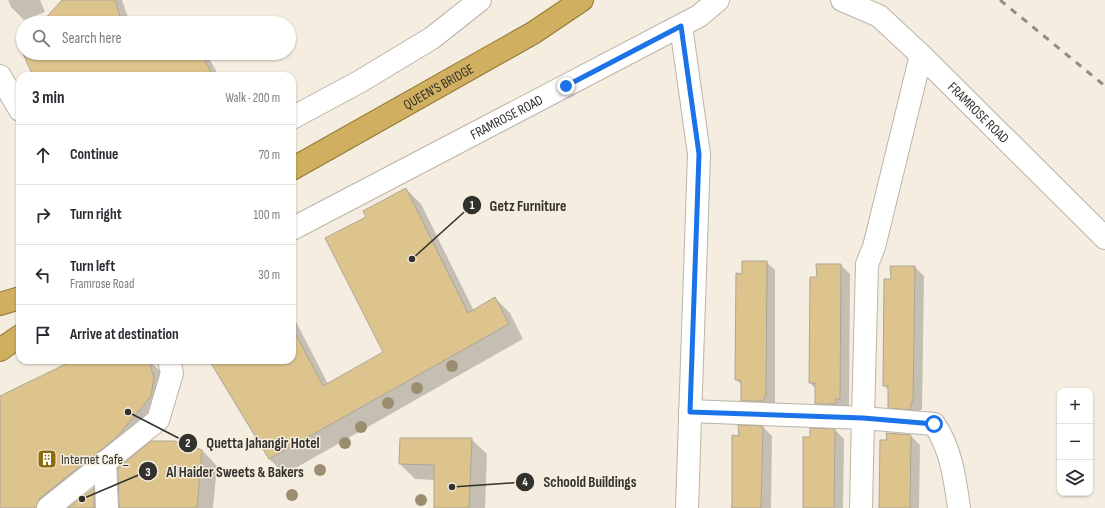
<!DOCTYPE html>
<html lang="en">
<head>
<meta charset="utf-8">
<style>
	body { margin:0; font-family:"Sofia Sans Condensed",sans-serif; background:#f7f7f7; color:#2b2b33 }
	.controls { position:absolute; right:12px; bottom:12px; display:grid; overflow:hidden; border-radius:8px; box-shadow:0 1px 3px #0004 }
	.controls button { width:36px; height:36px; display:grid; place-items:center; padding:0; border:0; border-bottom:1px solid #e1e1e2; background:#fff; color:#2b2b33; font:20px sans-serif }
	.stop { position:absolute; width:12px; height:12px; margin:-9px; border:3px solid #1a73e8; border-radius:50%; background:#fff }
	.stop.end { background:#1a73e8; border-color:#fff; box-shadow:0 1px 4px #0008 }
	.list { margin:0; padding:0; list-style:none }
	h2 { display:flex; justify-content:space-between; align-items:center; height:52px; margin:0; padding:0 16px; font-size:17px }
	h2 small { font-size:13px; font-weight:400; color:#7c7c81 }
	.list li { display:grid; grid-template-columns:26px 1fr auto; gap:12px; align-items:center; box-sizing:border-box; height:60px; padding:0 16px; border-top:1px solid #e1e1e2 }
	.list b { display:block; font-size:15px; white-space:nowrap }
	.list p { margin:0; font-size:13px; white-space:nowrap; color:#7c7c81 }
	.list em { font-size:13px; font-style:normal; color:#7c7c81 }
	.icon { flex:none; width:22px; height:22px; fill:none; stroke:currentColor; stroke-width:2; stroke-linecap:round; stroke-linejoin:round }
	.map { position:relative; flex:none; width:1105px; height:508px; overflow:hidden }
	.search { position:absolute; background:#fff; box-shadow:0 1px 3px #0004; left:16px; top:16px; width:280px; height:44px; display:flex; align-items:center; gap:10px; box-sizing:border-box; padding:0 14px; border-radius:22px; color:#7c7c81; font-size:15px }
	.panel { position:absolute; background:#fff; box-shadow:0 1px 3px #0004; left:16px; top:72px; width:280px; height:292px; border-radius:12px }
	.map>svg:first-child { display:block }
	.shadow { fill:#0003 }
	.building { fill:#ddc48c; stroke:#aca699 }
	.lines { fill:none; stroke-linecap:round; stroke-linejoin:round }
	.minor-casing { stroke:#bbb4a7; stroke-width:24 }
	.trunk-casing { stroke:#927733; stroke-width:24 }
	.minor { stroke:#fff; stroke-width:22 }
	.trunk { stroke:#d0b060; stroke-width:22 }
	.rail { stroke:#928d83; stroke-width:3; stroke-dasharray:7 7; stroke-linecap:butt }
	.tree { fill:#9b8e70 }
	.route { stroke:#1a73e8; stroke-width:5 }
	.labels { text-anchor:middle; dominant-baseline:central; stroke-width:3; stroke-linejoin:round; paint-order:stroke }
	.street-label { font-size:14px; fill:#33312b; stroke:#f5eee0 }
	.poi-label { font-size:14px; fill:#33312b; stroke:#f5eee0; text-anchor:start }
	.leader { fill:none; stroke:#33312b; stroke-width:1.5 }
	.callout-dot { fill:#33312b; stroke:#f5eee0; stroke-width:1.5 }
	.mark-label { font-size:12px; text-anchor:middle; font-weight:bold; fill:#fff }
	.callout-label { font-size:15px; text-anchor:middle; font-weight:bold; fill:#33312b; stroke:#f5eee0; stroke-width:3; stroke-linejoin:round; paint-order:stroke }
</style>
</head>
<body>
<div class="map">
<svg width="1105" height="508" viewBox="0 0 1105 508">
	<rect width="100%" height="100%" fill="#f5eee0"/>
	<g class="shadow">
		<path d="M8,0H40L45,12L24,20L11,7Z"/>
		<path d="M63,0H122L130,23H42Z"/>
		<path d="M24,53H206L219,76H34Z"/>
		<path d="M406,189L421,204L474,311L495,298L510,313L523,339L285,474L269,459L210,360H292V314L328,384L384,353L368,217Z"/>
		<path d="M766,262L775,270V405L751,409L742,400V385L736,380L743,275Z"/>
		<path d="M841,265L850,274L849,408L825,412L816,403V389L810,383L818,279Z"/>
		<path d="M915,267L924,276L922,410H920V418L898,416L889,407V391L884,385L892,280Z"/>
		<path d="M77,360H149L160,371L169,392L61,508H0V397Z"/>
		<path d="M739,426L763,427L772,436L771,508H731Z"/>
		<path d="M835,430L844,439L843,508H804L811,438Z"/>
		<path d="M911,436L920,445L919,508H880L888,441Z"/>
		<path d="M401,439H471L487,454L485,508H435V480L415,479L400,464Z"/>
		<path d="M202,450L217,466L213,508H120Z"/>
		<path d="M94,489L98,493V508H70Z"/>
	</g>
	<g class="building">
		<path d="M62,0H115L122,23H41Z"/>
		<path d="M23,43V53H201L213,76H33L20,47Z"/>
		<path d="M406,188L468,313L495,297L509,324L269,459L209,360H292V327L323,386L383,352L325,238L366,217L363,211Z"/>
		<path d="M742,261H767L766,396H764V401H741V380H735L736,273L742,274Z"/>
		<path d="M816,264H841L840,399H836V404H815V383H809L810,277H817Z"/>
		<path d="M890,266H915L913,402H911V410L888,408V386H883L884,279H891Z"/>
		<path d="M74,360H148L154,377L151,396L117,437L40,498L36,508H0V396Z"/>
		<path d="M738,425L763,426L761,508H732V435L739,436Z"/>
		<path d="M810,428L835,429L834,508H803V437H810Z"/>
		<path d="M886,433L911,435L910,508H879L880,440H887Z"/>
		<path d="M400,438H472L469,508H434V465L399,464Z"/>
		<path d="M151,441H174L202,450L197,508H119L118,468Z"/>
		<path d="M94,488V508H68Z"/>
	</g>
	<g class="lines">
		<g class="minor-casing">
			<g id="minor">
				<path id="s1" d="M842,0L879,16L921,55L1105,238"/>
				<path d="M681,26L699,154L687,508"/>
				<path d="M921,55L874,247L867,264L863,418L934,424C951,448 955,479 959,508"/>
				<path d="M0,76L20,110"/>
				<path d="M292,118L359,82L432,38L480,0"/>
				<path id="s2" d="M292,229L699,16L718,0"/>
				<path d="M690,411L863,418L861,508"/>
				<path d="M105,462L107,508"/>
				<path d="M48,508L158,420L172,373L169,360"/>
			</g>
		</g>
		<g class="trunk-casing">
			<g id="trunk">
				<path id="s3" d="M292,169L533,33L582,0"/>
				<path d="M0,304L20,298"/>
				<path d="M0,350L20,336"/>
			</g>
		</g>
		<use href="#minor" class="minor"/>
		<use href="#trunk" class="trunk"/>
		<path class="rail" d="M1000,0L1105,86"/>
	</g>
	<g class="tree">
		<circle cx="452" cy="366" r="6"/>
		<circle cx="417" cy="388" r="6"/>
		<circle cx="388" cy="403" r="6"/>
		<circle cx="361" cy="427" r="6"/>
		<circle cx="345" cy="443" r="6"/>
		<circle cx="320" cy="470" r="6"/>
		<circle cx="292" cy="495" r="6"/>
		<circle cx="421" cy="500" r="6"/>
	</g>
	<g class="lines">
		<path class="route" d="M566,86L681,26L699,154L690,412L863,418L934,424"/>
	</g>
	<defs>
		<g id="building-square" transform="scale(1)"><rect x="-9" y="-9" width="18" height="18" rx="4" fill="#8e6d11" stroke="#f5eee0"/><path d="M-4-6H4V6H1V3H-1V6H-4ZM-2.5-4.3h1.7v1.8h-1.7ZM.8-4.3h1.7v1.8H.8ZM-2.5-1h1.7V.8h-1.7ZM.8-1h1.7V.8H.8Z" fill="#fff"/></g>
	</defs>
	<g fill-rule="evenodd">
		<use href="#building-square" x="47" y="459"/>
	</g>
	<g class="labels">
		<g class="street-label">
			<text stroke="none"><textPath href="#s3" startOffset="168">QUEEN'S BRIDGE</textPath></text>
			<text stroke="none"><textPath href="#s1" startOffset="179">FRAMROSE ROAD</textPath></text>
			<text stroke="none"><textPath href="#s2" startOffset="242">FRAMROSE ROAD</textPath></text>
		</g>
		<g class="poi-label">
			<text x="61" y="459">Internet Cafe_</text>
		</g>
	</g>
	<path class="leader" d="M412 259L472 205M128 412L188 443M82 499L148 471M452 487L525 482"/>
	<g class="callout-dot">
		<circle cx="412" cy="259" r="4"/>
		<circle cx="128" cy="412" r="4"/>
		<circle cx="82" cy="499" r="4"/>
		<circle cx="452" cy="487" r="4"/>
		<circle cx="472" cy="205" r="10"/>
		<circle cx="188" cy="443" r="10"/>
		<circle cx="148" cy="471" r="10"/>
		<circle cx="525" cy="482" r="10"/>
	</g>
	<g class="mark-label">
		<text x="472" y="209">1</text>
		<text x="188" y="447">2</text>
		<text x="148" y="476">3</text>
		<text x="525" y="486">4</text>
	</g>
	<g class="callout-label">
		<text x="528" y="211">Getz Furniture</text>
		<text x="263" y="448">Quetta Jahangir Hotel</text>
		<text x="235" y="477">Al Haider Sweets &amp; Bakers</text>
		<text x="590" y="487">Schoold Buildings</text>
	</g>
</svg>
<div class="controls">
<button>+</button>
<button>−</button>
<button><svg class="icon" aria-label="layers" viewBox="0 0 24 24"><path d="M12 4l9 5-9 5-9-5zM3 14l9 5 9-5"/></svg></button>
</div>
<div class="stop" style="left:934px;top:424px"></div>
<div class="stop end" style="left:566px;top:86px"></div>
<div class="search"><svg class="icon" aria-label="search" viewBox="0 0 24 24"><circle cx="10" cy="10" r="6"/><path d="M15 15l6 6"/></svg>Search here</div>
<section class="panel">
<h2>3 min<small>Walk · 200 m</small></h2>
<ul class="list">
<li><svg class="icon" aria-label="ahead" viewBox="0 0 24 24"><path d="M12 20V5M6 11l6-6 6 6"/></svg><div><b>Continue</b></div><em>70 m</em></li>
<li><svg class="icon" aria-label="right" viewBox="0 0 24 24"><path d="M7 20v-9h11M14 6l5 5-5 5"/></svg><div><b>Turn right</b></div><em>100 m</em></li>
<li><svg class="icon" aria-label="left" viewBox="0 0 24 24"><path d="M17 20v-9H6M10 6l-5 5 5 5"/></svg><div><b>Turn left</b><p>Framrose Road</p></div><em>30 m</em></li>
<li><svg class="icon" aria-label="arrive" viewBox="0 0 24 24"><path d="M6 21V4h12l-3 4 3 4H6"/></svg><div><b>Arrive at destination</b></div></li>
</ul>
</section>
</div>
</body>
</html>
